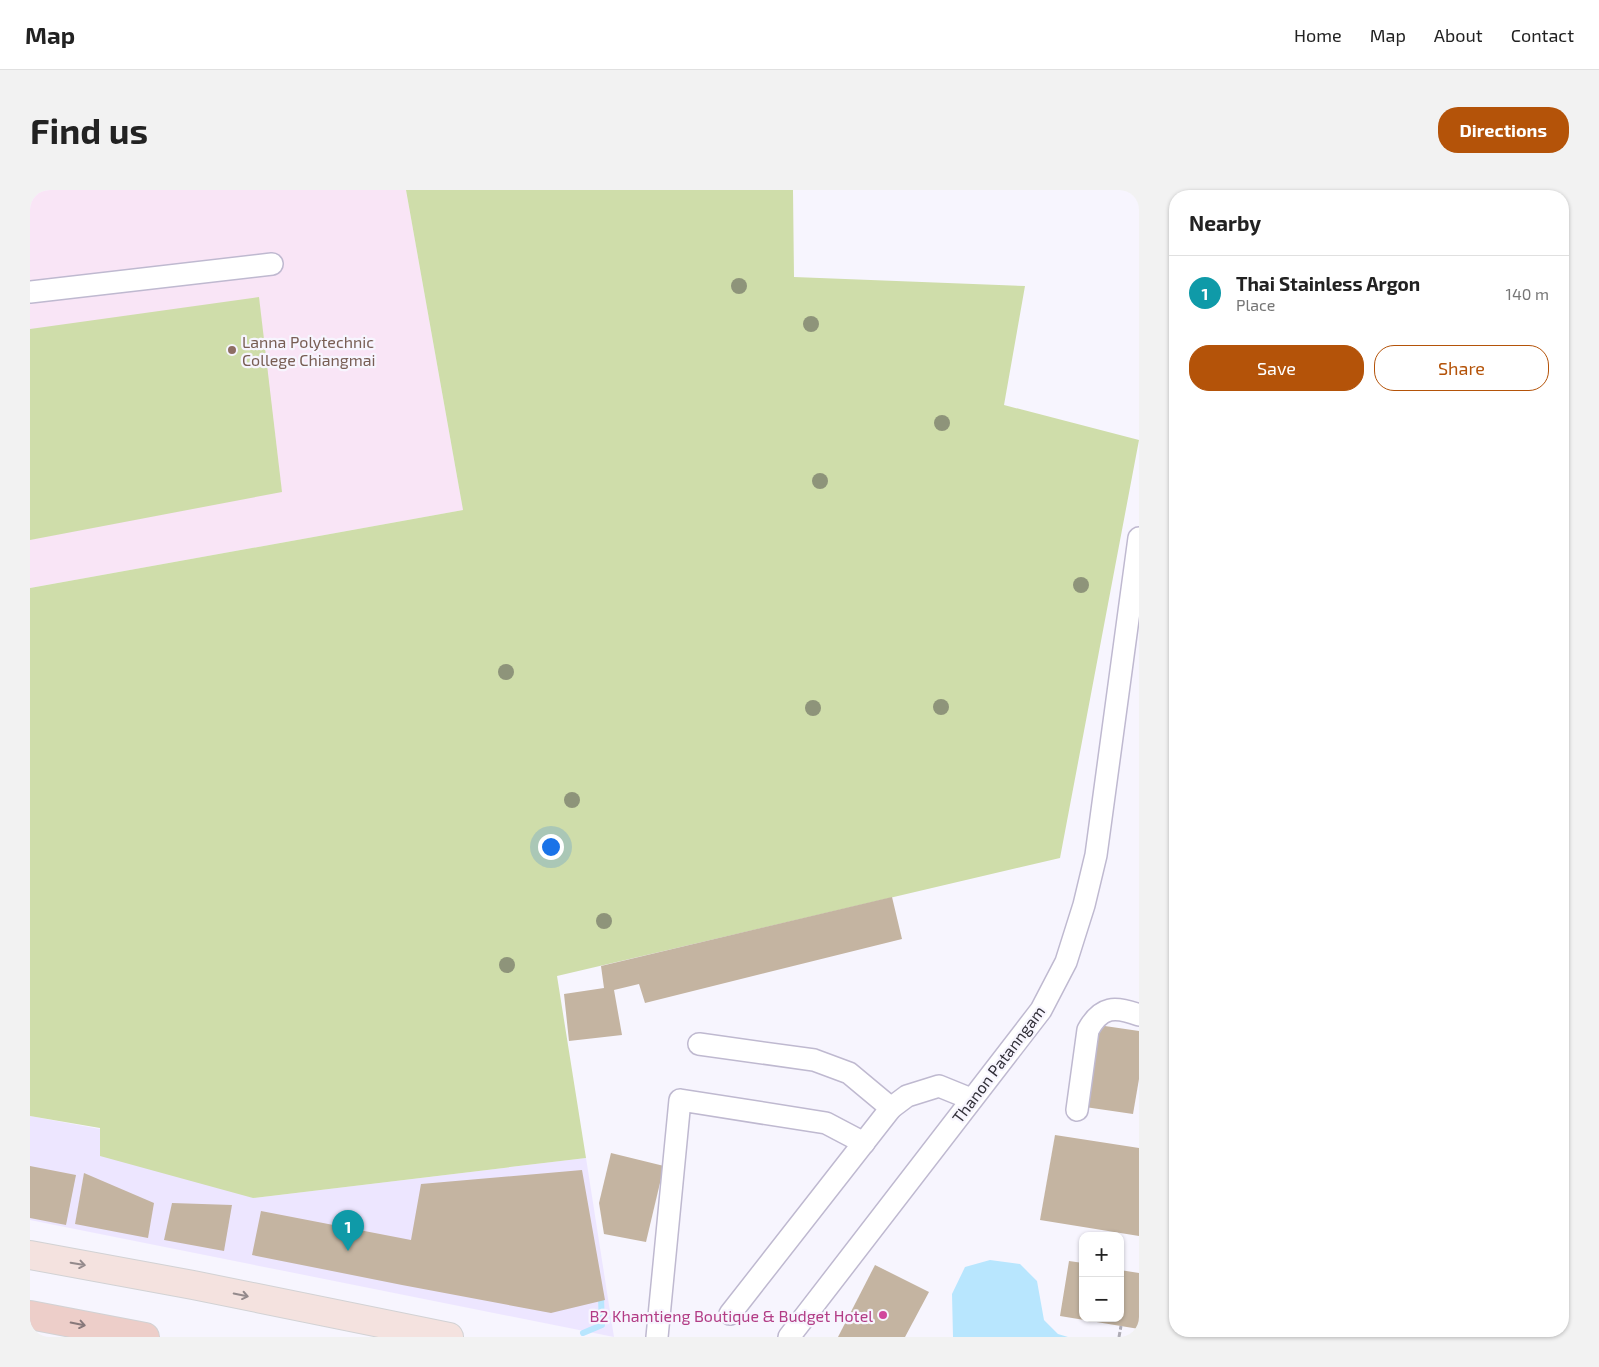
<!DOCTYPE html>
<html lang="en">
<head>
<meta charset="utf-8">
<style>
	body { margin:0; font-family:"Exo 2",sans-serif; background:#f2f2f2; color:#222 }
	.controls { position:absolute; right:15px; bottom:15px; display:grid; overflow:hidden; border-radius:10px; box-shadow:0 1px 4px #0004 }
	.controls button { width:45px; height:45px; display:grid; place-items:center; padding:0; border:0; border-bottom:1px solid #e0e0e0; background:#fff; color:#222; font:25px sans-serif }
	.you { position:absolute; left:520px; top:656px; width:18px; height:18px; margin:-12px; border:4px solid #fff; border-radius:50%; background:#1a73e8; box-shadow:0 0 0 8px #1a73e833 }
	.badge { display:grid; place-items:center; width:32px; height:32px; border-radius:50%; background:#b45309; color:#fff; font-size:16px; font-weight:700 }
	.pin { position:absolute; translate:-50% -41px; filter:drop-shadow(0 1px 2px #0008) }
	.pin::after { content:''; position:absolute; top:26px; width:18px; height:15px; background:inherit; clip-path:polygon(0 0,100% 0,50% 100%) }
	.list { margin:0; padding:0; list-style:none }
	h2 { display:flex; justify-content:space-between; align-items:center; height:65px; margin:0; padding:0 20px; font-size:21px }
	h2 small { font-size:16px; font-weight:400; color:#767676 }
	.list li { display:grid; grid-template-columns:32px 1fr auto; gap:15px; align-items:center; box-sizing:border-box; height:75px; padding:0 20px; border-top:1px solid #e0e0e0 }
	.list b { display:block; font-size:19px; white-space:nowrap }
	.list p { margin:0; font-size:16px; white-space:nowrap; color:#767676 }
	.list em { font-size:16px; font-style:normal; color:#767676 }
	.actions { display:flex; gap:10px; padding:15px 20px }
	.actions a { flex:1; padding:11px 0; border:1px solid #b45309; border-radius:20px; text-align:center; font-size:18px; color:#b45309 }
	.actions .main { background:#b45309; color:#fff }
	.map { position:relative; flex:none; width:1109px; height:1147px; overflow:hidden; border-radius:20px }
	header { display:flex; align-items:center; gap:30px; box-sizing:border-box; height:70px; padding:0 25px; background:#fff; border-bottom:1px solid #e0e0e0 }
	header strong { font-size:24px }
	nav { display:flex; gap:28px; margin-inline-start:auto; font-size:18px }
	.intro { display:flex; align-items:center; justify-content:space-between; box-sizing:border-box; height:120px; padding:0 30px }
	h1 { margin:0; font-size:35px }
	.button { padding:12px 22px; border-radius:20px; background:#b45309; color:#fff; font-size:18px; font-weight:700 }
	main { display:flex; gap:30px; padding:0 30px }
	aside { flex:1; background:#fff; border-radius:20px; box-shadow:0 1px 4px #0004 }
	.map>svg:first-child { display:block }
	.built { fill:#ede6ff }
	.education { fill:#f9e5f6 }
	.green { fill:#cfddaa }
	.water { fill:#b8e6fe }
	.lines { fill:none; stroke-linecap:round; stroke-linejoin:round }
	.stream { stroke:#b8e6fe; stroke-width:6 }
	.building { fill:#c4b4a1 }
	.minor-casing { stroke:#bfb9d0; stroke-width:24 }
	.major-casing { stroke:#d2d2d4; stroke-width:30 }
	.highway-casing { stroke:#d2d2d4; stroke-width:30 }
	.path { stroke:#aeacb5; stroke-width:3; stroke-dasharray:5 2.5; stroke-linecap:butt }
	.minor { stroke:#fff; stroke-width:21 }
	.major { stroke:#f4e2df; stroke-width:28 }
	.highway { stroke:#edcec9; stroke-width:28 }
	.tree { fill:#8e947a }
	.oneway { stroke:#948a8c }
	.oneway2 { stroke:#87787a }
	.education-dot { fill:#8d6e63; stroke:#f7f5fe; stroke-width:2 }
	.hotel-dot { fill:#d1479c; stroke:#f7f5fe; stroke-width:2 }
	.labels { text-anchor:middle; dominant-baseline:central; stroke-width:4.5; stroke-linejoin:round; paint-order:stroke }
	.education-label { font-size:16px; fill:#785e54; stroke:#f7f5fe; text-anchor:start }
	.street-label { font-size:16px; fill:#33313a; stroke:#f7f5fe }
	.hotel-label { font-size:16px; fill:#b23c85; stroke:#f7f5fe; text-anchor:end }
</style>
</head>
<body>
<header>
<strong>Map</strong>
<nav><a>Home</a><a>Map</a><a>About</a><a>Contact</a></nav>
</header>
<div class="intro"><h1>Find us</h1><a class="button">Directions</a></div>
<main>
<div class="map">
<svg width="1109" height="1147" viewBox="0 0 1109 1147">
	<rect width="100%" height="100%" fill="#f7f5fe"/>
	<path class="built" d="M0,926L70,939L223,1008L556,968L584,1147L0,1030Z"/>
	<path class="education" d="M0,0H376L433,320L0,398Z"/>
	<g class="green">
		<path d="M376,0H763L764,87L995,96L974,215L1109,250L1030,668L527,786L556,968L223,1008L70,966V938L0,926V398L433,320Z"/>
		<path d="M229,107L252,302L0,350V139Z"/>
	</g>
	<path class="water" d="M960,1070L990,1074L1007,1091L1014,1130L1028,1144L1038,1147H923L922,1104L935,1077Z"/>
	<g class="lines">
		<path class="stream" d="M553,1143L572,1135L571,1108"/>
	</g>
	<g class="building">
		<path d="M862,707L872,749L615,813L609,794L584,800L592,845L539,851L534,804L574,798L571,776Z"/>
		<path d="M1068,835L1109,841V889L1103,924L1055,917Z"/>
		<path d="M1025,945L1109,958V1046L1010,1030Z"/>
		<path d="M581,963L634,976L616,1052L574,1044L569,1013Z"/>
		<path d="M0,976L46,985L36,1035L0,1028Z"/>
		<path d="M552,980L575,1110L521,1123L372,1095L222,1065L231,1021L381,1050L391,994Z"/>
		<path d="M54,983L124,1013L118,1048L45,1034Z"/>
		<path d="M142,1013L202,1015L194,1061L134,1050Z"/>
		<path d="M1039,1071L1053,1073V1128H1090V1080L1109,1083V1139L1030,1126Z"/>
		<path d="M845,1075L899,1102L875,1147H808Z"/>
	</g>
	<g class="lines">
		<g class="minor-casing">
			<g id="minor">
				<path d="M0,102L242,74"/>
				<path d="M669,854L784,870L819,883L861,918L877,906L909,896L941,909"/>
				<path d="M1047,920L1058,840C1071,816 1085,816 1109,825"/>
				<path d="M700,1124L861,918"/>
				<path d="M627,1147L650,910L796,933L834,953"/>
				<path d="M759,1147L1011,820L1036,772L1054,715L1066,665L1109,348"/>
			</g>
		</g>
		<g class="major-casing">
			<path id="major" d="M0,1065L163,1095L419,1147"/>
		</g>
		<g class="highway-casing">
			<path id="highway" d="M0,1125L115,1147"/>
		</g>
		<path class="path" d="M1089,1147L1091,1136"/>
		<use href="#minor" class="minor"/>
		<use href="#major" class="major"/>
		<use href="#highway" class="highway"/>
	</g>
	<g class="tree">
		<circle cx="709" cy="96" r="8"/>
		<circle cx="781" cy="134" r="8"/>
		<circle cx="912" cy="233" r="8"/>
		<circle cx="790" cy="291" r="8"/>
		<circle cx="1051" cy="395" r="8"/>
		<circle cx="476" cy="482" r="8"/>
		<circle cx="911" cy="517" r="8"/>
		<circle cx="783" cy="518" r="8"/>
		<circle cx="542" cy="610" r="8"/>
		<circle cx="574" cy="731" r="8"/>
		<circle cx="477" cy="775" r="8"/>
	</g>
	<defs><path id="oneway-shaft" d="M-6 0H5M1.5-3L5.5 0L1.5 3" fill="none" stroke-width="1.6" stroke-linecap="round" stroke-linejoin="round" transform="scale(1.25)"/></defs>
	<g class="oneway">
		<use href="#oneway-shaft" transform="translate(48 1074) rotate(10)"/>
		<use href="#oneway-shaft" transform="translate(211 1105) rotate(12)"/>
	</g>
	<use class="oneway2" href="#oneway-shaft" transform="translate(48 1134) rotate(11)"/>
	<circle class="education-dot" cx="202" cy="160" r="5"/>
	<circle class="hotel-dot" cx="853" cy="1125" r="5"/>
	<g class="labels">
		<g class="education-label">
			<text x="212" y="151">Lanna Polytechnic<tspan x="212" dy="18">College Chiangmai</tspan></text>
		</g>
		<g class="street-label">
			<text transform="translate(968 874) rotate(-53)">Thanon Patanngam</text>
		</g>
		<g class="hotel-label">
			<text x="843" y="1125">B2 Khamtieng Boutique &amp; Budget Hotel</text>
		</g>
	</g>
</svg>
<div class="controls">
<button>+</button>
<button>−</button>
</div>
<div class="you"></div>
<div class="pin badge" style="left:318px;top:1061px;background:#0f9aa8">1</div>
</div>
<aside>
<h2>Nearby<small></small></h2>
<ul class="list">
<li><span class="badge" style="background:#0f9aa8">1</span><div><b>Thai Stainless Argon</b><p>Place</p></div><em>140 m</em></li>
</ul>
<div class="actions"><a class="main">Save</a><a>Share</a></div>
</aside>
</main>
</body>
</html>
